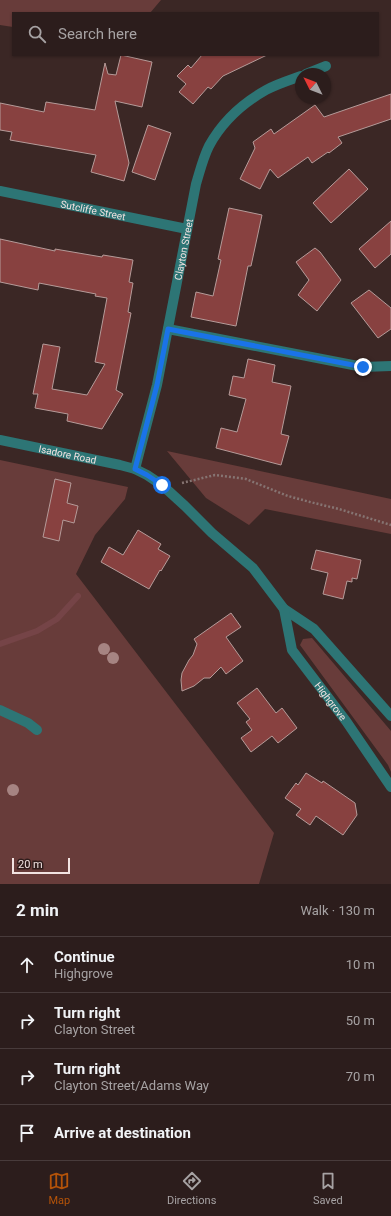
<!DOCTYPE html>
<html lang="en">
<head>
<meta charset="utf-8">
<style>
	body { margin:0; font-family:Roboto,sans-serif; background:#342625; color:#f1f3f6 }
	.compass { position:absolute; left:295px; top:68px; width:36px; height:36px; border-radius:50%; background:#2c1d1c; box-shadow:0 1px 3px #0004; rotate:312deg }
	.scale { position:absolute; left:12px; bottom:10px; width:58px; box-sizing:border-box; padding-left:4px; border:2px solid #f2e3e2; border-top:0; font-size:11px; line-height:14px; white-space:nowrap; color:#f2e3e2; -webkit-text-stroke:3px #301d1c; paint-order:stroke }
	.stop { position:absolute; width:12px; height:12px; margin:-9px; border:3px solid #1a73e8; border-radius:50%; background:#fff }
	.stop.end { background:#1a73e8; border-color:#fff; box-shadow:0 1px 4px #0008 }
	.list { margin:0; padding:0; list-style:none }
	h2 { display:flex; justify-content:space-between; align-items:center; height:52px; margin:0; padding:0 16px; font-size:17px }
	h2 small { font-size:13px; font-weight:400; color:#a6a2a3 }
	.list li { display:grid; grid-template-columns:26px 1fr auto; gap:12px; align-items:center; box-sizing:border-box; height:56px; padding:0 16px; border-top:1px solid #483b3b }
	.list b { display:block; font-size:15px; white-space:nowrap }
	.list p { margin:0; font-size:13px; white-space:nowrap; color:#a6a2a3 }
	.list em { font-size:13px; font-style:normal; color:#a6a2a3 }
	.icon { flex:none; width:22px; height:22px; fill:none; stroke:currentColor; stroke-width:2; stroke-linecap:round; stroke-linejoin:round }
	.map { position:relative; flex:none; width:391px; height:884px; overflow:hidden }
	.search { position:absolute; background:#2c1d1c; box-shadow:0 1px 3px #0004; left:12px; right:12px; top:12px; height:44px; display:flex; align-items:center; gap:10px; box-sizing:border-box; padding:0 14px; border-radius:0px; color:#a6a2a3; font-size:15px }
	.sheet { height:276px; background:#2c1d1c }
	nav { display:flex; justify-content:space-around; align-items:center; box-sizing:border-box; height:56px; border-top:1px solid #483b3b; background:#2c1d1c; font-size:11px; color:#a6a2a3 }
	nav a { display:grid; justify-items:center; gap:2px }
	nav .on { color:#b45309 }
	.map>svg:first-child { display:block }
	.green { fill:#683c3a }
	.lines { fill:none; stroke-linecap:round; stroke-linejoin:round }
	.stream { stroke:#754447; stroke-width:6 }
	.building { fill:#884140; stroke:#b59b99 }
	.path { stroke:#867472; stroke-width:2.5; stroke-dasharray:2 2; stroke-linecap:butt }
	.minor { stroke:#2d7575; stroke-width:10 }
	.tree { fill:#a68482 }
	.route { stroke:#1a73e8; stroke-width:5 }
	.labels { text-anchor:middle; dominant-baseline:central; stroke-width:3.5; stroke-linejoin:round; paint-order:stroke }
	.street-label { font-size:10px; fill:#f2e3e2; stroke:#301d1c }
</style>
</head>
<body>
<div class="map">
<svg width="391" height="884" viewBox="0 0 391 884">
	<rect width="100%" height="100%" fill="#3b2725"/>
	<g class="green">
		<path d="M0,0H161L150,13H13V27L0,25Z"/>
		<path d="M167,451L391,499V534L265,509L249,525L206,498Z"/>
		<path d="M0,460L128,487L125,499L95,535L76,574L274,833L259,884H0Z"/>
		<path d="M312,638L391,731V772L388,765L300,645L303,639Z"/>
	</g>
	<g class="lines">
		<path class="stream" d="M0,644L37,631L57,619L78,596"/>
	</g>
	<g class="building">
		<path d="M121,55L152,62L142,107L115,101L129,163L124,181L91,172L96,155L10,140L12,132L0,130V103L44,112L46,102L95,110L105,63L108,74L116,75Z"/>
		<path d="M202,55H267L223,76L211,89L208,87L193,104L179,92L186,84L177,76L188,65L191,68Z"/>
		<path d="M391,94V119L338,137L342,143L329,153L328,152L312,163L308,157L278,178L270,169L260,189L240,179L255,148L253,142L271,129L274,134L315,105L324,117Z"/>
		<path d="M148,125L171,133L155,180L132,172Z"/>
		<path d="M349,169L368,189L331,223L313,203Z"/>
		<path d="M229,208L262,215L251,266H248L236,326L191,317L196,292L213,296L221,260L218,259Z"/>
		<path d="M391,221V254L375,268L359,249Z"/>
		<path d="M0,239L55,251V249L102,257L103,255L133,260L129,282L133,283L128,312L131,313L116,390L123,394L102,429L67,421L68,414L35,408L38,394H33L43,344L60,347L52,389L87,395L105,364L95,362L107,298L95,296L96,294L39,283L38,290L0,282Z"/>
		<path d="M315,248L320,252L341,280L317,311L298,295L309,280L296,262Z"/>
		<path d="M369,290L391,308V329L378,338L351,303Z"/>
		<path d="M248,359L275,365L272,382L291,386L281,434L289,436L281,465L216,448L221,428L237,432L246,399L229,395L233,376L244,378Z"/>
		<path d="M55,479L71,483L67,503L78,506L74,523L63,520L59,541L43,537Z"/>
		<path d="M138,530L161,544L158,549L170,556L161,571L160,570L149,589L101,562L109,547L123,555Z"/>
		<path d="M316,550L361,560L357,579L352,578V582L347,581L343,599L323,594L328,573L311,569Z"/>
		<path d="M231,613L241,627L226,637L243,661L226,674L221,667L210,678H204L194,686L182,691L181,680L182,673L189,660L193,655L197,644L194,639Z"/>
		<path d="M257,688L276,713L282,708L297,728L278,743L272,736L251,752L241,738L252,730L246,722L250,719L237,703Z"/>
		<path d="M306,773L322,783L323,781L355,803L357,815L343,835L316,816L310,825L296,815L301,809L285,798L296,783L298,785Z"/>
	</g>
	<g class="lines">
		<path class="path" d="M182,483L215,475L246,479L288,496L310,502L339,509L391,525"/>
		<g class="minor">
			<path d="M306,74L326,66"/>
			<path id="s1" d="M0,191L187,229"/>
			<path d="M168,329L363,367L391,366"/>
			<path id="s2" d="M0,440L120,465L135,469L147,475L162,485L185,506L212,533L253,568L284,609L314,629L391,716"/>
			<path id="s3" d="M135,469L157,385L196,184C200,171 203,158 209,146C222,122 243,103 266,90C277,84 290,80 301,76"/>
			<path id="s4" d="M284,609L292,650L346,721L391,787"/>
			<path d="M0,710L28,723L37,730"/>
		</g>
	</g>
	<g class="tree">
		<circle cx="104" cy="649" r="6"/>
		<circle cx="113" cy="658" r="6"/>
		<circle cx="13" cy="790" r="6"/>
	</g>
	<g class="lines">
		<path class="route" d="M162,485L147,475L135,469L157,385L168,329L363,367"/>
	</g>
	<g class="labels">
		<g class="street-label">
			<text stroke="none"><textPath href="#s1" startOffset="95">Sutcliffe Street</textPath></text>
			<text stroke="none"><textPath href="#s3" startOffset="225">Clayton Street</textPath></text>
			<text stroke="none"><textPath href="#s2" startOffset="69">Isadore Road</textPath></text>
			<text stroke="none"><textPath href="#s4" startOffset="106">Highgrove</textPath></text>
		</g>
	</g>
</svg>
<svg class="compass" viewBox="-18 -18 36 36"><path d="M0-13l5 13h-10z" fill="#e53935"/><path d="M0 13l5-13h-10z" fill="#a6a2a3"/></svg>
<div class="scale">20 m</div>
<div class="stop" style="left:162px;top:485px"></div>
<div class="stop end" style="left:363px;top:367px"></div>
<div class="search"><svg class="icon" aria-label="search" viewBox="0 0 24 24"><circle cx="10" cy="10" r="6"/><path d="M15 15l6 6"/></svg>Search here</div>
</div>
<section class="sheet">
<h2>2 min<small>Walk · 130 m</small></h2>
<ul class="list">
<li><svg class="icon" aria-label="ahead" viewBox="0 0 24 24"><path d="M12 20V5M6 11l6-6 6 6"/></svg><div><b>Continue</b><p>Highgrove</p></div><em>10 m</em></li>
<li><svg class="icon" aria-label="right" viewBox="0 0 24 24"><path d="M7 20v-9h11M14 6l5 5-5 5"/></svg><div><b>Turn right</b><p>Clayton Street</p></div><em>50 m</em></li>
<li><svg class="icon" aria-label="right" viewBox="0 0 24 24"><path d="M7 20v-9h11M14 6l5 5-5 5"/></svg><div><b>Turn right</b><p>Clayton Street/Adams Way</p></div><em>70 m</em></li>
<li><svg class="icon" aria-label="arrive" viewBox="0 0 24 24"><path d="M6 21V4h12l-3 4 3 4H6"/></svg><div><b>Arrive at destination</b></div></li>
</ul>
</section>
<nav>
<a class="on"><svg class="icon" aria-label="map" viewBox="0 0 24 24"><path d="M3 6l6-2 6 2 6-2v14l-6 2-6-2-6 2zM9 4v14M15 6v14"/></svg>Map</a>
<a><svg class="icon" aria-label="directions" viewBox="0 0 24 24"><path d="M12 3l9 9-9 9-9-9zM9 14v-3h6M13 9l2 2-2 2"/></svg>Directions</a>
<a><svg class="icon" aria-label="saved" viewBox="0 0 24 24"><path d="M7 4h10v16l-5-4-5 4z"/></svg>Saved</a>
</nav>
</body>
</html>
